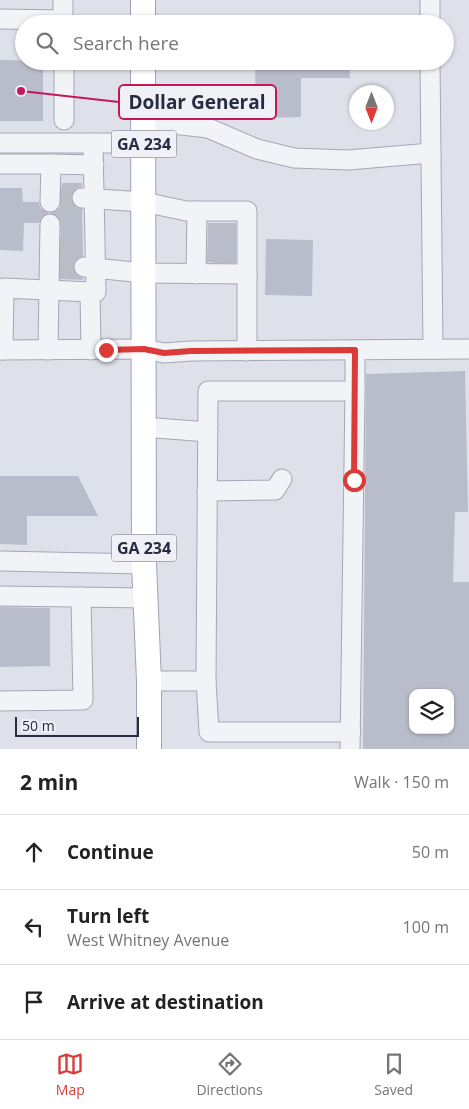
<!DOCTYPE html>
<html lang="en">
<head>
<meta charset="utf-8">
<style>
	body { margin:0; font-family:"Open Sans",sans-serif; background:#f2f2f2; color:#222 }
	.controls { position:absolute; right:15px; bottom:15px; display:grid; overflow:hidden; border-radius:10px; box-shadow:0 1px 4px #0004 }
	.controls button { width:45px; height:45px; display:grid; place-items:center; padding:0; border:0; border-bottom:1px solid #e0e0e0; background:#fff; color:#222; font:25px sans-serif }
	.compass { position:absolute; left:349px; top:85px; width:45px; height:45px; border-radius:50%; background:#fff; box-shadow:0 1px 4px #0004; rotate:180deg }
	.scale { position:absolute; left:15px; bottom:12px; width:124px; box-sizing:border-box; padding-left:5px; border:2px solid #262c42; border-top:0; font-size:14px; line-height:18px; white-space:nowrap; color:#262c42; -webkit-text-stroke:4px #eff1f7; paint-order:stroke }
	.stop { position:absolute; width:15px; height:15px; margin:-11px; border:4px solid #db3a38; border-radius:50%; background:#fff }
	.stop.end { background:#db3a38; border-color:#fff; box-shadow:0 1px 5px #0008 }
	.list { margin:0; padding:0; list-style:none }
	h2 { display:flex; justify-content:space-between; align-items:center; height:65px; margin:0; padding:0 20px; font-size:21px }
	h2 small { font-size:16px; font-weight:400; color:#767676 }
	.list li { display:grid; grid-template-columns:32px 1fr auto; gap:15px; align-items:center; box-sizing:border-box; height:75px; padding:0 20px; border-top:1px solid #e0e0e0 }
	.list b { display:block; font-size:19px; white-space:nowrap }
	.list p { margin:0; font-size:16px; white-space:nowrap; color:#767676 }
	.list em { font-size:16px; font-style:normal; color:#767676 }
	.icon { flex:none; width:28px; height:28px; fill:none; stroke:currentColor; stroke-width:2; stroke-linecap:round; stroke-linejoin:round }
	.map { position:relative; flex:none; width:469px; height:749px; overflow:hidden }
	.search { position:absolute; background:#fff; box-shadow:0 1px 4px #0004; left:15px; right:15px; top:15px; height:55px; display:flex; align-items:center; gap:12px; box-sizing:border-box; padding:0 18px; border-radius:28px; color:#767676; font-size:19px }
	.sheet { height:290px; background:#fff }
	nav { display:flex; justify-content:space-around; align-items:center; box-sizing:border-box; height:70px; border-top:1px solid #e0e0e0; background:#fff; font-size:14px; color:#767676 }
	nav a { display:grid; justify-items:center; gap:2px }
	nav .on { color:#db3a38 }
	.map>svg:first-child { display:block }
	.building { fill:#b9bcca; fill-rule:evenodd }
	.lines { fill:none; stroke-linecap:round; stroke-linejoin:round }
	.minor-tunnel { stroke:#babdc8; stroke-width:19; stroke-dasharray:19 9; stroke-linecap:butt }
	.minor-casing { stroke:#a4a7b4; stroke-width:21 }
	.major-casing { stroke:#9da3b6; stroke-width:26 }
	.minor { stroke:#f2f3f7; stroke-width:19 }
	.major { stroke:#fff; stroke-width:24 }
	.route { stroke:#db3a38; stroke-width:6 }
	.labels { text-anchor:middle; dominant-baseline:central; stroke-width:5; stroke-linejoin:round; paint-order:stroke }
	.shield { fill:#eff1f7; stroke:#626778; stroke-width:1 }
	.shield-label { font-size:16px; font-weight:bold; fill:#262c42 }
	.leader { fill:none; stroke:#c2185b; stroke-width:2 }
	.callout-dot { fill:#c2185b; stroke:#eff1f7; stroke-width:2 }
	.callout { fill:#eff1f7; stroke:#c2185b; stroke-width:2 }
	.callout-label { font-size:19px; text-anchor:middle; font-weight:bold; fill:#262c42 }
</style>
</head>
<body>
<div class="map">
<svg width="469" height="749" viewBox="0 0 469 749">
	<rect width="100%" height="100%" fill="#dfe1ea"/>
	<g class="building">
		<path d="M0,60L43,61V121H0Z"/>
		<path d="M263,61L350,62V78H301V117L264,118L262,110L256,111L255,66H263Z"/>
		<path d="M62,183H82V187L77,188L73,191L71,198L72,203L75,207L82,209L83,256L75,260L73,266L74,272L78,276L83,278V280L60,279L61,224L60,218L51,213L56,212L60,207Z"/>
		<path d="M0,188H22L23,202H39L40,208L49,213L41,218L39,223H24L23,251L0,250Z"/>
		<path d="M208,223H236V263L207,262Z"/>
		<path d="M266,239L313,240L312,296L265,295Z"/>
		<path d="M465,371L468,512H455L453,582H469V749H363L366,374ZM413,693H450V730H413Z"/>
		<path d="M0,476H78L98,516H27V545L0,544Z"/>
		<path d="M0,607L50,608V666L0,667Z"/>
	</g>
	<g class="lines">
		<g class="minor-tunnel">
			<path d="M60,198H82"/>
			<path d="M50,217L82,218"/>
			<path d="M222,223V263"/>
			<path d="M60,246L83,247"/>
			<path d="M59,267H83"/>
		</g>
		<g class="minor-casing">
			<g id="minor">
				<path d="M63,0V24"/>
				<path d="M430,0V24"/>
				<path d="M0,19L63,20"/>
				<path d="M64,61V120"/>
				<path d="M430,61L433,349"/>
				<path d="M144,123H164L208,128L257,149L294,158L348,160L431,153"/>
				<path d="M0,143H144"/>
				<path d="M1,164H51"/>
				<path d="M82,198L144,202L186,211H247V351"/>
				<path d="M50,202L51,164L94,165"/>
				<path d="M84,267L144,273L247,274"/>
				<path d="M196,274L197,211"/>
				<path d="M0,350L144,349L164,353L191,351L469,349"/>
				<path d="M3,350L4,288L90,292"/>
				<path d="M48,350L50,224"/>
				<path d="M91,350L90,292H96L93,143"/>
				<path d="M355,350V391"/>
				<path d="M143,427L208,432"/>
				<path d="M207,491L275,490L282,479"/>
				<path d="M0,561L144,564"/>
				<path d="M0,596L146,598"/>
				<path d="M149,681H206L208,391H355L350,749"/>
				<path d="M206,681L209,732H351"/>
				<path d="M0,701L83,700L81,597"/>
			</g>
		</g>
		<g class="major-casing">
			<g id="major">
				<path d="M143,0V24"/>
				<path d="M143,61L144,564L149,681V749"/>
			</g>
		</g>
		<use href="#minor" class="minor"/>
		<use href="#major" class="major"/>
	</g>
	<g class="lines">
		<path class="route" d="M106,350L144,349L164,353L191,351L355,350L354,480"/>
	</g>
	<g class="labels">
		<g class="shield">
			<rect x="111.5" y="130.5" width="65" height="27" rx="4"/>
			<rect x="111.5" y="534.5" width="65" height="27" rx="4"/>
		</g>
		<g class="shield-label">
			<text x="144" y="144">GA 234</text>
			<text x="144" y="548">GA 234</text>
		</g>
	</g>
	<path class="leader" d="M21 91L119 102"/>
	<circle class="callout-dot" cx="21" cy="91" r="5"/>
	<rect class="callout" x="119" y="85" width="157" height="34" rx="5"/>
	<g class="callout-label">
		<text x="197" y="109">Dollar General</text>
	</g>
</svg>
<div class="controls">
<button><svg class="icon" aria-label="layers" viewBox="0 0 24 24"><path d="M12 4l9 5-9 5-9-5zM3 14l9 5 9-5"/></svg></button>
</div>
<svg class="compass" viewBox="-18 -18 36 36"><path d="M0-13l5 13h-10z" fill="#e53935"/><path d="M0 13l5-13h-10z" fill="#767676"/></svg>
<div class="scale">50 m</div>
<div class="stop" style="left:354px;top:480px"></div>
<div class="stop end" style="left:106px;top:350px"></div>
<div class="search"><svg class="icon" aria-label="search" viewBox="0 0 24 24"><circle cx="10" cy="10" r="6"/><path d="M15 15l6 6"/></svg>Search here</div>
</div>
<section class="sheet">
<h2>2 min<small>Walk · 150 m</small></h2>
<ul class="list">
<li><svg class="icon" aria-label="ahead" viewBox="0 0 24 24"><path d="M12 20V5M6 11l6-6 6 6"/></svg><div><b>Continue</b></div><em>50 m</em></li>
<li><svg class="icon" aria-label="left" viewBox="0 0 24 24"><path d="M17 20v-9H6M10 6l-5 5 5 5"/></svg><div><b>Turn left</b><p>West Whitney Avenue</p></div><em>100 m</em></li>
<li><svg class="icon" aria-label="arrive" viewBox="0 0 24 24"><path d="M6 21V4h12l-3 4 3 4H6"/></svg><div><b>Arrive at destination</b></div></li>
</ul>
</section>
<nav>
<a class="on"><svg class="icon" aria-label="map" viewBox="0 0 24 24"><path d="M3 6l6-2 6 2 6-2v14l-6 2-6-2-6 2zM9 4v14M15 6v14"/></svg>Map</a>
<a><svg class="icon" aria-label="directions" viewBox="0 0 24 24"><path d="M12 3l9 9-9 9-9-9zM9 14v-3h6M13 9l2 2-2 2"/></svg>Directions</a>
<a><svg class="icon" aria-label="saved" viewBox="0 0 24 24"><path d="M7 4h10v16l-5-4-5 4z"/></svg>Saved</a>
</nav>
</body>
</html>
